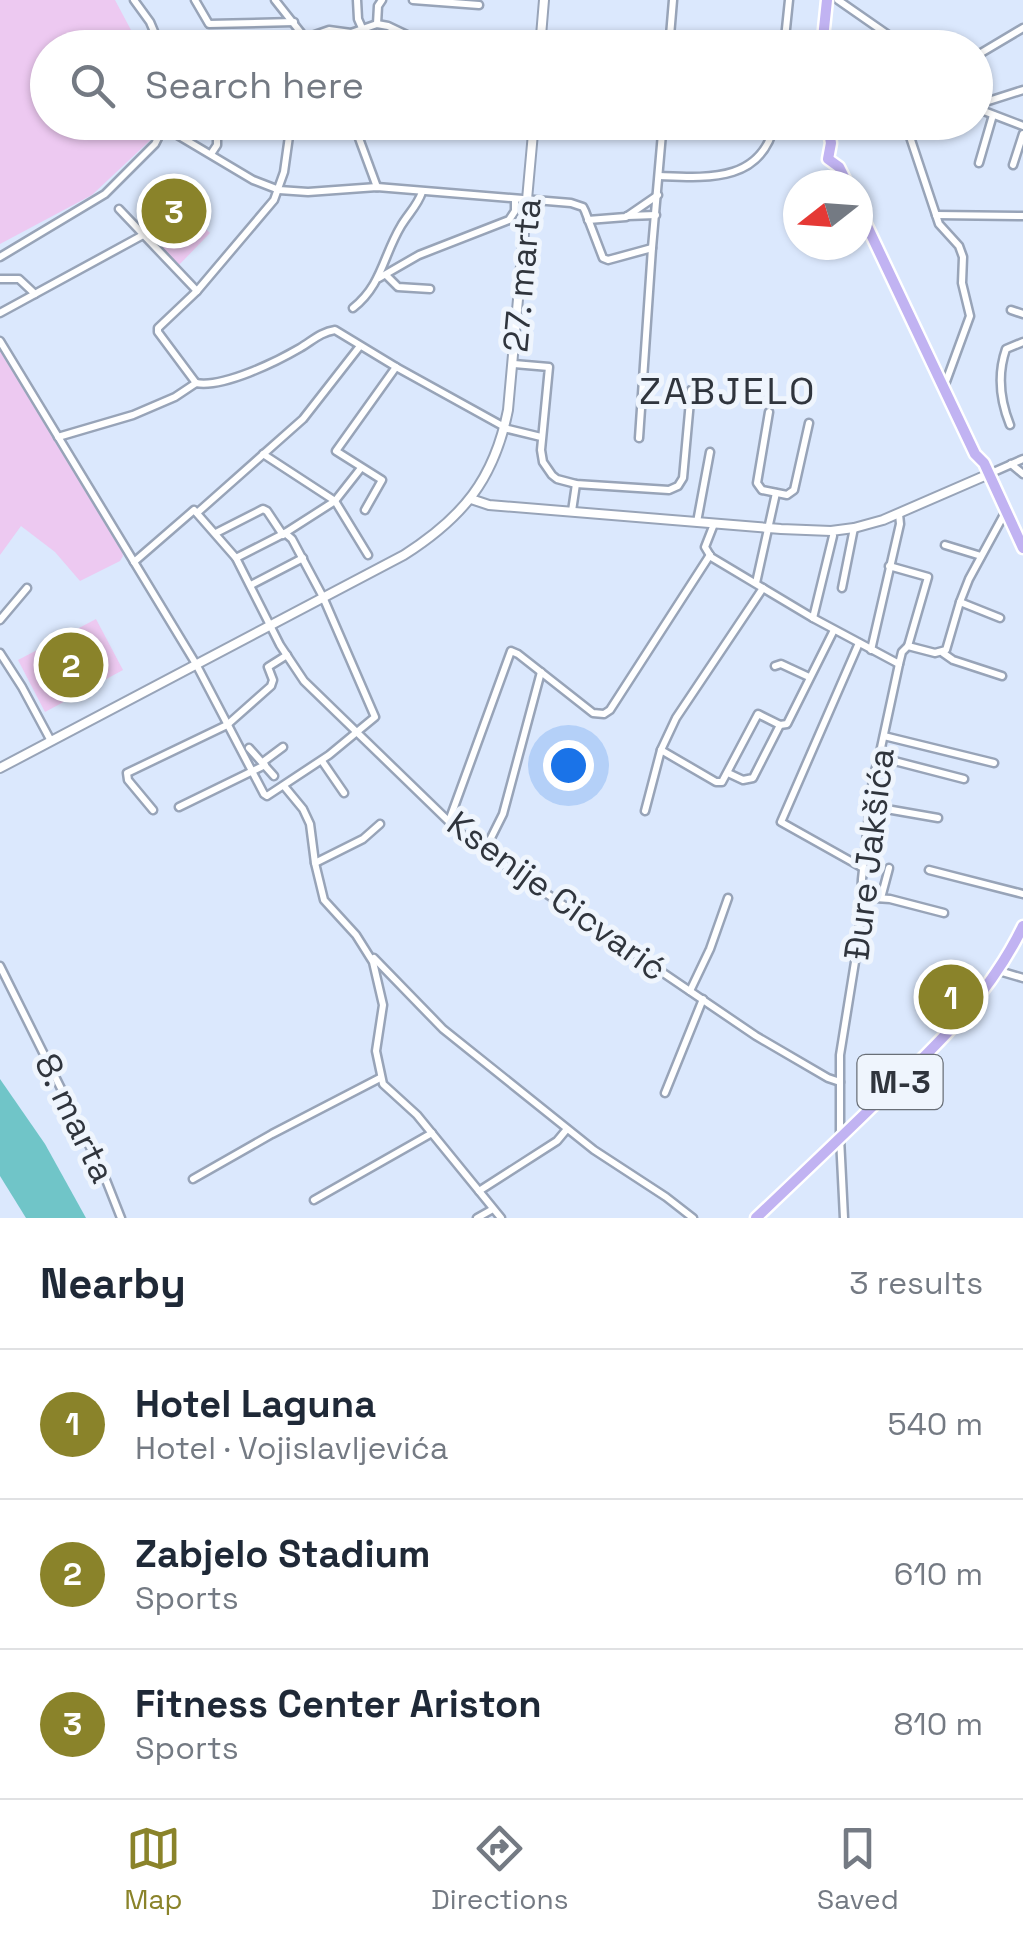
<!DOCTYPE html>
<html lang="en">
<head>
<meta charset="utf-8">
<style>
	body { margin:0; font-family:"Space Grotesk",sans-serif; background:#f6f6f7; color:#1f2937 }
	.compass { position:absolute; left:783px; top:170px; width:90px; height:90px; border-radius:50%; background:#fff; box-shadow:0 2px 8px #0004; rotate:253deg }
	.you { position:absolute; left:568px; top:765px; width:35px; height:35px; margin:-25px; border:8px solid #fff; border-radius:50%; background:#1a73e8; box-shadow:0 0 0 15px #1a73e833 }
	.badge { display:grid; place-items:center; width:65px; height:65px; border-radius:50%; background:#8a832a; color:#fff; font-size:32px; font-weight:700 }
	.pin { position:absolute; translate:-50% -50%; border:5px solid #fff; box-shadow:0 2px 10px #0006 }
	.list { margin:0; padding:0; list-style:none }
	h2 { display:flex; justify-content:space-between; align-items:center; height:130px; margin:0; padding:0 40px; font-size:42px }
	h2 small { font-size:32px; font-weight:400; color:#747a83 }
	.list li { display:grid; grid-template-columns:65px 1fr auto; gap:30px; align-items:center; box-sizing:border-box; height:150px; padding:0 40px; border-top:2px solid #e0e1e3 }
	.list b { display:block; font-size:38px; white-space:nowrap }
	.list p { margin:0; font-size:32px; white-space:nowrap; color:#747a83 }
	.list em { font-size:32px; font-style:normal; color:#747a83 }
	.icon { flex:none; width:55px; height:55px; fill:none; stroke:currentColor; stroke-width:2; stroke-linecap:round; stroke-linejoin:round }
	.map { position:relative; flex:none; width:1023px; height:1218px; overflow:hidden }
	.search { position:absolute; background:#fff; box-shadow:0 2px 8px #0004; left:30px; right:30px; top:30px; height:110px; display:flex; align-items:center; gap:25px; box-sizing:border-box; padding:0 35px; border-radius:55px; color:#747a83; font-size:38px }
	.sheet { height:580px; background:#fff }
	nav { display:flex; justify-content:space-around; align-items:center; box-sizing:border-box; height:140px; border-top:2px solid #e0e1e3; background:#fff; font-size:28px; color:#747a83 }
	nav a { display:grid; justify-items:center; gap:5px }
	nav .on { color:#8a832a }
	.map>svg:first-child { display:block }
	.green { fill:#edc9f1 }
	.water { fill:#70c5c8 }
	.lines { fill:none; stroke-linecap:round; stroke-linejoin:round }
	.minor-casing { stroke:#98a4b8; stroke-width:11 }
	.tertiary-casing { stroke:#98a4b8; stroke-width:12 }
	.primary-casing { stroke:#fff; stroke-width:15 }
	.minor { stroke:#fff; stroke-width:6 }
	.tertiary { stroke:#fff; stroke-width:8 }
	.primary { stroke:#c1b3f2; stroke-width:10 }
	.labels { text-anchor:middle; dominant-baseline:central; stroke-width:10; stroke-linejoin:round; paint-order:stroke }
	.shield { fill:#eff5fd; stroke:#696f77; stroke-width:2.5 }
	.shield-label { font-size:32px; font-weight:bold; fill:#30353d }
	.street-label { font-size:35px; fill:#30353d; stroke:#eff5fd }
	.neighbourhood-label { font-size:38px; letter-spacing:2.5px; fill:#30353d; stroke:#eff5fd }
</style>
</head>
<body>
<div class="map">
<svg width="1023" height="1218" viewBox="0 0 1023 1218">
	<rect width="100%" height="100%" fill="#dbe8fd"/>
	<g class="green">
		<path d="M0,0H115L140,47L48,48V122L160,123V131L92,195L0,244Z"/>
		<path d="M189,213L210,233L178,266L158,246Z"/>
		<path d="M0,351L122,552L123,556L120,561L80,581L55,552L21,526L0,555Z"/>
		<path d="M96,619L123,670L45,712L18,660Z"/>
	</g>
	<path class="water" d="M0,1079L45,1144L86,1218H26L0,1176Z"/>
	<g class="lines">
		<g class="minor-casing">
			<g id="minor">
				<path d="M134,0L150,22L161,48"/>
				<path d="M195,0L209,24L294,22"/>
				<path d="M275,0L313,48"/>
				<path d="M357,0L358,19L362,28"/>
				<path d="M413,0L479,5"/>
				<path d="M838,0L907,48"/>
				<path d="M377,24L378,6L382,0"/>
				<path d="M306,38L329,30L351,33L377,24L388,26L409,36L528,48"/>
				<path d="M404,48L409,36"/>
				<path d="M669,48L673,0"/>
				<path d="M784,48L789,0"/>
				<path d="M976,56L1023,28"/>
				<path d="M976,105L1023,90"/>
				<path d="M976,108L1023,126"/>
				<path d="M353,122L377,187"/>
				<path d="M905,122L939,224L959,246L963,257L962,283L970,316L944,387"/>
				<path d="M164,127L253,180L279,190L308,192L377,187L571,203L583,207L585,211L603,258L608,260L652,248"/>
				<path d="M211,154L217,145V122"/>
				<path d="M979,163L993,115"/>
				<path d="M1013,165L1023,134"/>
				<path d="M659,176C707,178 763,183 775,122"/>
				<path d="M119,209L197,291"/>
				<path d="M936,215L1023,216"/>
				<path d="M627,216L656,215"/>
				<path d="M588,220L626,217L658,195"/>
				<path d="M0,257L105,194L155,144L166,122"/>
				<path d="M386,275L398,287L430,289"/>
				<path d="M379,278L419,255L509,220L515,211V200"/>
				<path d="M0,279H19L35,294"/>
				<path d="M353,308C382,285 383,256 401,226C408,214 418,205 422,192"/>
				<path d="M1011,310L1023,314"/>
				<path d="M0,313L143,235"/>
				<path d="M0,341L196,664L264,794L267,796L329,755L375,717L323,597L292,539L285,533"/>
				<path d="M514,364L549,367L541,450L543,462L552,475L557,479L576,484L669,490L678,486L683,478L691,390"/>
				<path d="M196,383L158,332V328L197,291L274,200L284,172L291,122"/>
				<path d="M769,412L757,483L762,490L787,495L794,490L809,423"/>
				<path d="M1010,425C1000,400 997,375 1006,349L1023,342"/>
				<path d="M58,437L133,415L175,397L196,383C223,388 276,362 300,348C312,341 321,332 335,330L396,367L508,429L541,437"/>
				<path d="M639,438L652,248L663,122"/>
				<path d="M263,454L335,501L368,555"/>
				<path d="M1011,464L1023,474"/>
				<path d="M989,474L1023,459"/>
				<path d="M365,510L382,480L336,451L396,367"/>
				<path d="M572,511L576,484"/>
				<path d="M197,513L303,419L360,346"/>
				<path d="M697,522L710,452"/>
				<path d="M714,524L705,547L711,557L813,618L899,664"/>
				<path d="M216,533L263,509L267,511L283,535"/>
				<path d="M945,545L981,556"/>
				<path d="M236,558L285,533L335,501L361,468"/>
				<path d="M134,562L194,510L236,558L280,645L304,681L469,841L756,1036L828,1078L840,1082"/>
				<path d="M889,566L928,577L908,646"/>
				<path d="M756,583L776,493"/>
				<path d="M251,585L303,558"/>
				<path d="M842,588L854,528"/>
				<path d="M960,602L1000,618"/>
				<path d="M813,618L833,536"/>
				<path d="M0,620L27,588"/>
				<path d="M859,643L781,822L863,868"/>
				<path d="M871,650L900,524L899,514"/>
				<path d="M0,653L22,687L51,741"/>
				<path d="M943,653L953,660L1002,676"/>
				<path d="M775,666L781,664L809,677"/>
				<path d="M884,736L994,763"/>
				<path d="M249,748L274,776"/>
				<path d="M661,750L716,782H722L758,714L780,725L787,724L834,630"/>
				<path d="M879,757L964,779"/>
				<path d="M322,761L344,793"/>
				<path d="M263,762L283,747"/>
				<path d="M728,773L743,780L753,778L780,725"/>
				<path d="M284,786L303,809L310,824L315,863L324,900L356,935L373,962L383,1005L376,1051L383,1084L417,1115L501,1218"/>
				<path d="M869,806L938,818"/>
				<path d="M179,807L265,765"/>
				<path d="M153,810L128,780L127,773L227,725L271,686L273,680L268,667L287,655"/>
				<path d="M645,811L661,750L676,718L763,588"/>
				<path d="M449,821L511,651L518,654L593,713L604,714L610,710L710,555"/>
				<path d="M484,852L503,814L541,672"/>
				<path d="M315,863L363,839L380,824"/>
				<path d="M929,870L1023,894"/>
				<path d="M861,897L890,899L944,913"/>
				<path d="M881,898L889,868"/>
				<path d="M374,958L443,1029L594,1150L666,1197L693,1218"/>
				<path d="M0,966L104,1175L121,1218"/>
				<path d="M999,971L1023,978"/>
				<path d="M690,991L710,949L728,898"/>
				<path d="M665,1093L703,999"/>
				<path d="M193,1179L272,1134L380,1078"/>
				<path d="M479,1191L557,1141L567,1129"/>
				<path d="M314,1200L432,1133"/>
				<path d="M477,1218L493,1209"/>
				<path d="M844,1218L840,1138V1055L859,937L862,879L873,778L879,757L899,664L902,652L908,646L935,653L946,650L960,602L969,579L1006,511"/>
			</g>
		</g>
		<g class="tertiary-casing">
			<g id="tertiary">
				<path d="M540,48L544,0"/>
				<path d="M471,499L489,505L781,529L831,531L854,528L883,520L989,474"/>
				<path d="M0,768L404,555C462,518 494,480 508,410L534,122"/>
			</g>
		</g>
		<g class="primary-casing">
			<g id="primary">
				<path d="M822,48L827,0"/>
				<path d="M827,122L831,143L828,159L839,167L848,185"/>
				<path d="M858,207L975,454L984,463L1023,548"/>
				<path d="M756,1218C795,1181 834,1144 872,1107C929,1053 988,999 1023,926"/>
			</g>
		</g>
		<use href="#minor" class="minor"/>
		<use href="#tertiary" class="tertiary"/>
		<use href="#primary" class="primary"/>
	</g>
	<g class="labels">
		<rect class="shield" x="857.5" y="1055" width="85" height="54" rx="8"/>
		<g class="shield-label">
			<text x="900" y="1082">M-3</text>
		</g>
		<g class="street-label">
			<text transform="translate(522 275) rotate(-85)">27. marta</text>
			<text transform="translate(869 854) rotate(-83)">Đure Jakšića</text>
			<text transform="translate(557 896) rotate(36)">Ksenije Cicvarić</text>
			<text transform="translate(75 1118) rotate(64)">8. marta</text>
		</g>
		<g class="neighbourhood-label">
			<text x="728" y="391">ZABJELO</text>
		</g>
	</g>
</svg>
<svg class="compass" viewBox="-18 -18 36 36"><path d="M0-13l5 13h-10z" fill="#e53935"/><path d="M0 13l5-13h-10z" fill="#747a83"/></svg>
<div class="you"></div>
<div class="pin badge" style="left:951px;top:997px">1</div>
<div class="pin badge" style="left:71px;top:665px">2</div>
<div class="pin badge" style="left:174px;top:211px">3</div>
<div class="search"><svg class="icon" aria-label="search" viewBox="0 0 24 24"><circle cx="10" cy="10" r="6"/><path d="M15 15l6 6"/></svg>Search here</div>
</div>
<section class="sheet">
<h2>Nearby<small>3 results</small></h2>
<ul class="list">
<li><span class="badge">1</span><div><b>Hotel Laguna</b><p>Hotel · Vojislavljevića</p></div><em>540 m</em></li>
<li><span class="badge">2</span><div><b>Zabjelo Stadium</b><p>Sports</p></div><em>610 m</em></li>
<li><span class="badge">3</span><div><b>Fitness Center Ariston</b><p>Sports</p></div><em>810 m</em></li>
</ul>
</section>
<nav>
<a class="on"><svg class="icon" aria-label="map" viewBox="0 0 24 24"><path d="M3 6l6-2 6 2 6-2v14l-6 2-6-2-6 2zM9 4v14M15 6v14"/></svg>Map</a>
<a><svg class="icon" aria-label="directions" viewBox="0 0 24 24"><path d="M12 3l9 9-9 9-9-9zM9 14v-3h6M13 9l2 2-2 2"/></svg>Directions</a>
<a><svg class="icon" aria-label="saved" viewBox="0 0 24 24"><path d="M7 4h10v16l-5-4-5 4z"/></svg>Saved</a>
</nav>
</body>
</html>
